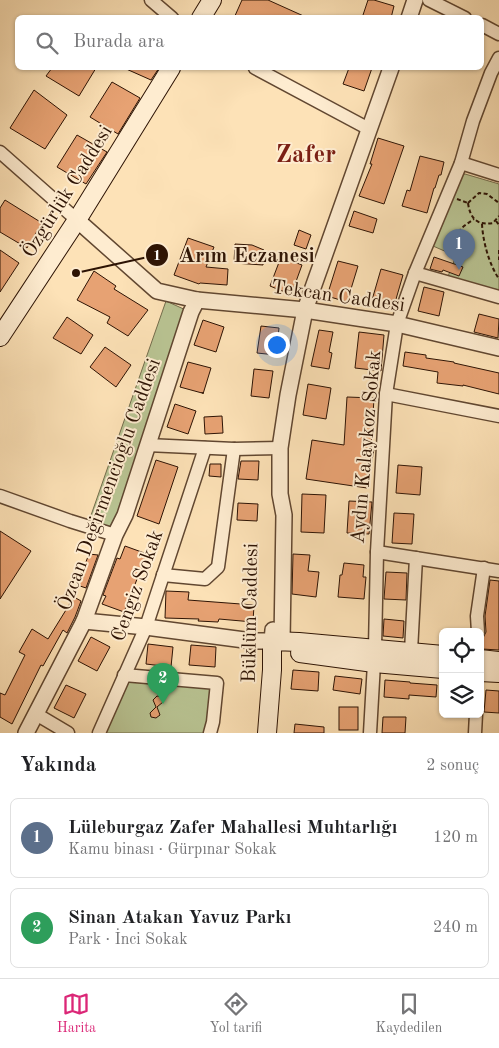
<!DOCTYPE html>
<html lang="tr">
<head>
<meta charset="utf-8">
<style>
	body { margin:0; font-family:"Old Standard TT",serif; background:#f6f6f6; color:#202124 }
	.controls { position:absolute; right:15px; bottom:15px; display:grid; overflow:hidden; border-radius:8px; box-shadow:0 1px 4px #0004 }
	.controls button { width:45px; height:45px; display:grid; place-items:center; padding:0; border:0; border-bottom:1px solid #e0e0e0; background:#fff; color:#202124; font:25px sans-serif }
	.you { position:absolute; left:276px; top:344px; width:18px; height:18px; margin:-12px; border:4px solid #fff; border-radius:50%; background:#1a73e8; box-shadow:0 0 0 8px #1a73e833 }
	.badge { display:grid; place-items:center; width:32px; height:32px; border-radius:50%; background:#db2777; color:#fff; font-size:16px; font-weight:700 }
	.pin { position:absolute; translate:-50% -41px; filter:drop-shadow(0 1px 2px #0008) }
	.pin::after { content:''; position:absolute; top:26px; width:18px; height:15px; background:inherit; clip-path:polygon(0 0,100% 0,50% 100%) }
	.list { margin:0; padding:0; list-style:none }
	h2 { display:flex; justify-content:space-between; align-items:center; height:65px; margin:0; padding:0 20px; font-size:21px }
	h2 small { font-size:16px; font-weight:400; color:#757577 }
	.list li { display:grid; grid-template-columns:32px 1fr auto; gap:15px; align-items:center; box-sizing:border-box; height:80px; margin:0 10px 10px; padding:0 10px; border:1px solid #e0e0e0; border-radius:8px }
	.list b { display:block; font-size:19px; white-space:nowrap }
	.list p { margin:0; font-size:16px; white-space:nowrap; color:#757577 }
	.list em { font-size:16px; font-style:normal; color:#757577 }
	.icon { flex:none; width:28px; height:28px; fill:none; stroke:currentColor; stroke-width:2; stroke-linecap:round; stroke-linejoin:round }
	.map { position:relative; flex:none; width:499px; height:733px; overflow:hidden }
	.search { position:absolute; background:#fff; box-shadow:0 1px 4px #0004; left:15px; right:15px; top:15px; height:55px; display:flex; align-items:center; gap:12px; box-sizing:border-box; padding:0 18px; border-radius:8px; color:#757577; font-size:19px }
	.sheet { height:245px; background:#fff }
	nav { display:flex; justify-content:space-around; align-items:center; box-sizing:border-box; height:70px; border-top:1px solid #e0e0e0; background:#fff; font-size:14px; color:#757577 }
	nav a { display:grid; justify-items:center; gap:2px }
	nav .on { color:#db2777 }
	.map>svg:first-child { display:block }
	.green { fill:#b9c493; stroke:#736c4c }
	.building { fill:#e7a273; stroke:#2d1304 }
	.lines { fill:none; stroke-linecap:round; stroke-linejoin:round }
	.minor-casing { stroke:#614731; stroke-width:15 }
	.tertiary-casing { stroke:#614731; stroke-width:18 }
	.secondary-casing { stroke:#2d1304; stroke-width:20 }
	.path { stroke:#2d1304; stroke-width:2; stroke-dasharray:4 2.5; stroke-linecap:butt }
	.minor { stroke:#feecd0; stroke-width:12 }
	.tertiary { stroke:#feecd0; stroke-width:15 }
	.secondary { stroke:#feecd0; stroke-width:18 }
	.labels { text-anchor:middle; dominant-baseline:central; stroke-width:4; stroke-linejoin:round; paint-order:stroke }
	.street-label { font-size:20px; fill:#2d1304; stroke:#feecd0 }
	.district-label { font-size:25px; font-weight:bold; fill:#7a1f14; stroke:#feecd0 }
	.leader { fill:none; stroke:#2d1304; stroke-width:2 }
	.callout-dot { fill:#2d1304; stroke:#feecd0; stroke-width:2 }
	.mark-label { font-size:15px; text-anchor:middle; font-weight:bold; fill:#fff }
	.callout-label { font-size:21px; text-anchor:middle; font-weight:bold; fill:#2d1304; stroke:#feecd0; stroke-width:4; stroke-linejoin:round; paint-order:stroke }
</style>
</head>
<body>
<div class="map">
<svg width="499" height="733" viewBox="0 0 499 733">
	<rect width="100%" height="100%" fill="#fde2b7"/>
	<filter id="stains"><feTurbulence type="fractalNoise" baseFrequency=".004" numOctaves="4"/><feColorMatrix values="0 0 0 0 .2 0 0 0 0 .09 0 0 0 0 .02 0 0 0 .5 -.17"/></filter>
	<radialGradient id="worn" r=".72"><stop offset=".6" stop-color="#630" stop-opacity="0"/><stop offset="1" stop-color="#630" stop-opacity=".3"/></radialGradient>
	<g class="green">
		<path d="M465,174L499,184V290L447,279L456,256L433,246L459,176Z"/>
		<path d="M166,301L188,311L113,530L89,521Z"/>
		<path d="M127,680L210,688L208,720L205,733H104Z"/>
	</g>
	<g class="building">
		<path d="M242,0H268L308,18H234Z"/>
		<path d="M368,0H374L394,6L391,18H362Z"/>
		<path d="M52,68H96L79,96L46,76Z"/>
		<path d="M124,68H159L151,80Z"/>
		<path d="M349,68H372L364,91L343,84Z"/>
		<path d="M112,82L140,98L118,134L90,117Z"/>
		<path d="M34,90L67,115L45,149L10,128Z"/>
		<path d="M77,135L107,152L86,184L57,167Z"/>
		<path d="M378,138L404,146L384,204L359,196L372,164H370Z"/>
		<path d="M420,156L444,162L441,175H439L435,188H434L427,213L402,206L407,190L410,191Z"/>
		<path d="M5,200L42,223L27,248L0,232V208Z"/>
		<path d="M354,211L377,219L373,233L349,226Z"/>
		<path d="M299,230L311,235L306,249L294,245Z"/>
		<path d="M188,238L214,247L206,267L228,269L227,285L200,283L199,284L174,275Z"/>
		<path d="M235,244L252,245L264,250L263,265L234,263Z"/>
		<path d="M0,250L19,263L0,292Z"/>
		<path d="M281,257L302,265L294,287L290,290L282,291L270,286Z"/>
		<path d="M434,257L463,267L459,276L443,270L442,272L430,269Z"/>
		<path d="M338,261L358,266L347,302L327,296Z"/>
		<path d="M381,269L403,275L394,306L372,300Z"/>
		<path d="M94,271L116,286L114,289L148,310L128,336L107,323L110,317L77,300Z"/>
		<path d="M424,287L444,292L439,316L418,311Z"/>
		<path d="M479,314L499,319L498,338L474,332Z"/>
		<path d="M67,317L93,335L81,354L53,338Z"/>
		<path d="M203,320L224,327L216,352L194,345Z"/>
		<path d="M261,326L279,328L276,355L257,353Z"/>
		<path d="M319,330L333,332L329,352L332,353L329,369L311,366Z"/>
		<path d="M359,332L384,335L381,371L355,368Z"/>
		<path d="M105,347L131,365L116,387L90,367Z"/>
		<path d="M405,352L426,355V358L454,362V363L499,373V394L463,385V386L437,383L438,372L403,366Z"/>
		<path d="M188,362L211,368L203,394L202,392V393L180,387Z"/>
		<path d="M254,369L273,371L269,398L251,396Z"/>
		<path d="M308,384L331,388L326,419L303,415Z"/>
		<path d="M347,397L374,398L371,448L374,449L367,488L306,479L312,440L344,445Z"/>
		<path d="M175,404L196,411L188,434L167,427Z"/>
		<path d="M222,416L223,433L205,434L204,417Z"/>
		<path d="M156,460L178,467L159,524L137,516Z"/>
		<path d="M241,461H259L258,480L238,479Z"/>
		<path d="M210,464H221V477L209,476Z"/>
		<path d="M398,465L422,467L420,495L396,493Z"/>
		<path d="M302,494L326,495L324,533L301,532Z"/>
		<path d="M349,501L372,502L369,534L347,533Z"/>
		<path d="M238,503L258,504L257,521L237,520Z"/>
		<path d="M394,513L414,514L412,544L392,543Z"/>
		<path d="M0,531L31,551L0,599Z"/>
		<path d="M125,546L147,554L124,612L102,604L106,596L103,595L117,558L120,559Z"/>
		<path d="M89,554L98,555L86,588L77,585Z"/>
		<path d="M293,554L310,555L308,571L319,572L316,597L292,594Z"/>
		<path d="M344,563L364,565L363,577H366L364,599L338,597L340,575H342Z"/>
		<path d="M386,572L407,573L406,600L384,599Z"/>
		<path d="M490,580L499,581V650L482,649L483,638L486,632L485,616Z"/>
		<path d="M166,591L189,592L188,600L254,605L253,622L219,619L218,622L198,621L199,619L165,618Z"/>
		<path d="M74,597L81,601L75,617L67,633L63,630L43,666L41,665L12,724L0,717V693L5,695L25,655L19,652L32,629L48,639Z"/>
		<path d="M384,619L404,621L403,638L383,636Z"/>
		<path d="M91,637L110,647L97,671L78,661Z"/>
		<path d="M148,644L173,647L171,667L146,664Z"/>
		<path d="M191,645L216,647L215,667L189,665Z"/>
		<path d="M293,670L319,672L318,691L291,689Z"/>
		<path d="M335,676L362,679L360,694L333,690Z"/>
		<path d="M385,680L410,682V683L437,685L436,697L409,695V699L384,697Z"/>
		<path d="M66,685L86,694L74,718L54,708Z"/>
		<path d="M486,690L499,691V713L484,712Z"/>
		<path d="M157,696L162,697L163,702L157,707L160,715L156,718L151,717L150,713L156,707L153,700Z"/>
		<rect x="339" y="707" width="19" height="23"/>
		<path d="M383,717H406L405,733H382Z"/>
		<path d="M295,724L324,727V733H294Z"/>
	</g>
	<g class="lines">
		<g class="minor-casing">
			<g id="minor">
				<path d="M151,0L172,18"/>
				<path d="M429,0L465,18"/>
				<path d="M482,25L499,34"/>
				<path d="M255,68L369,129"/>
				<path d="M0,152L77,220"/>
				<path d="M461,163L499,175"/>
				<path d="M415,273L499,297"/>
				<path d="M386,394L499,416"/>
				<path d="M147,445L234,449L280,448"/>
				<path d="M0,496L70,521L115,535"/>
				<path d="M377,552L499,571"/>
				<path d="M163,575L205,579L218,567L234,449"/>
				<path d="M478,632L477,616L484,568"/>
				<path d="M375,648L377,552L386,394L397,324L415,273L461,163L473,121L491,73L499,58"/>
				<path d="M411,651L416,558"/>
				<path d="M124,675L217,683L213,722L210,733"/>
				<path d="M36,714L68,733"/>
				<path d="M99,733L146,627L205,448"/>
				<path d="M370,733L374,663"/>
				<path d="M475,733L476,714"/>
			</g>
		</g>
		<g class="tertiary-casing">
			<g id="tertiary">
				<path d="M409,18L415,0"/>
				<path d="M77,220L157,291L197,300L305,310L397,324L499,348"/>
				<path d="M84,621L146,627L252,641H272L273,630"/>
				<path d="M282,641L284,515L280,494V448L288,395L305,310L391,68"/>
				<path d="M26,733L84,621L115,535L125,515L191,312L197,300"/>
			</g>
		</g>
		<g class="secondary-casing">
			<g id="secondary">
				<path d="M201,18L212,0"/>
				<path d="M0,337L77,220L171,68"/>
				<path d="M300,653L374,663L443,669"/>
				<path d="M480,659L499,661"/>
				<path d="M480,672L499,673"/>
				<path d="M267,733L272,670V641L299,642L443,655"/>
			</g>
		</g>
		<g class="path">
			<path d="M457,199L468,203"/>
			<path d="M468,203C470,218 477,226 493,223L499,216"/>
			<path d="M468,203L479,193L487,194L499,203"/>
			<path d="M496,221L499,225"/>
			<path d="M482,224C483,242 489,264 499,279"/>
			<path d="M458,232L464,226L474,219"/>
			<path d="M499,250V260"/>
		</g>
		<use href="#minor" class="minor"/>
		<use href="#tertiary" class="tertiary"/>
		<use href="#secondary" class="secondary"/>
	</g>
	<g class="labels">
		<g class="street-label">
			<text transform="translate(68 192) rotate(-58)">Özgürlük Caddesi</text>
			<text transform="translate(338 297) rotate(8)">Tekcan Caddesi</text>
			<text transform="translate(367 447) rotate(-85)">Aydın Kalaykoz Sokak</text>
			<text transform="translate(110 485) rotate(-70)">Özcan Değirmencioğlu Caddesi</text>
			<text transform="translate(138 586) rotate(-70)">Cengiz Sokak</text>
			<text transform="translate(251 613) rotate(-89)">Büklüm Caddesi</text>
		</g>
		<g class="district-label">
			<text x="306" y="155">Zafer</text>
		</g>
	</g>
	<path class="leader" d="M76 273L157 255"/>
	<g class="callout-dot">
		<circle cx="76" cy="273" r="5"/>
		<circle cx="157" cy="255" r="12"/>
	</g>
	<g class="mark-label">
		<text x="157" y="260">1</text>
	</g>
	<g class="callout-label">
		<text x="247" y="262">Arım Eczanesi</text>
	</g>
	<rect width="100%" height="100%" filter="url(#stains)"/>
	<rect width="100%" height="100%" fill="url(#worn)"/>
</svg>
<div class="controls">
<button><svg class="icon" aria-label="locate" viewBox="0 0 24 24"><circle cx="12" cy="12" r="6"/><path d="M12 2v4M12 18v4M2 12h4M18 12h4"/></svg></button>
<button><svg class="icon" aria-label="layers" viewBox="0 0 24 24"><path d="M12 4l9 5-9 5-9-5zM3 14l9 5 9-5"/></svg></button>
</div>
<div class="you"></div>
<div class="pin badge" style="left:459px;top:270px;background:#5c6f8a">1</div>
<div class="pin badge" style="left:163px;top:704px;background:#2e9e5b">2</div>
<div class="search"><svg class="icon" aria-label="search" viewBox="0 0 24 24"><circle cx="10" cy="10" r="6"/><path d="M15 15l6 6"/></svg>Burada ara</div>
</div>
<section class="sheet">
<h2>Yakında<small>2 sonuç</small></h2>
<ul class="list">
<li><span class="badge" style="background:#5c6f8a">1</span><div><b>Lüleburgaz Zafer Mahallesi Muhtarlığı</b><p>Kamu binası · Gürpınar Sokak</p></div><em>120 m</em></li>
<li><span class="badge" style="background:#2e9e5b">2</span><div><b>Sinan Atakan Yavuz Parkı</b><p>Park · İnci Sokak</p></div><em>240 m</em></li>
</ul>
</section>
<nav>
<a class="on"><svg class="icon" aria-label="map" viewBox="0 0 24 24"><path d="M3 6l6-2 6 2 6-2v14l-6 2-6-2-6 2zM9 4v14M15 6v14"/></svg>Harita</a>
<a><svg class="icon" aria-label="directions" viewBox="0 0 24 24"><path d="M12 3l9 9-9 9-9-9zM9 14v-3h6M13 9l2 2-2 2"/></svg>Yol tarifi</a>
<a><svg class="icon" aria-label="saved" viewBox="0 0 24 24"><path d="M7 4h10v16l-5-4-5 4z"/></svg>Kaydedilen</a>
</nav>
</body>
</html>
